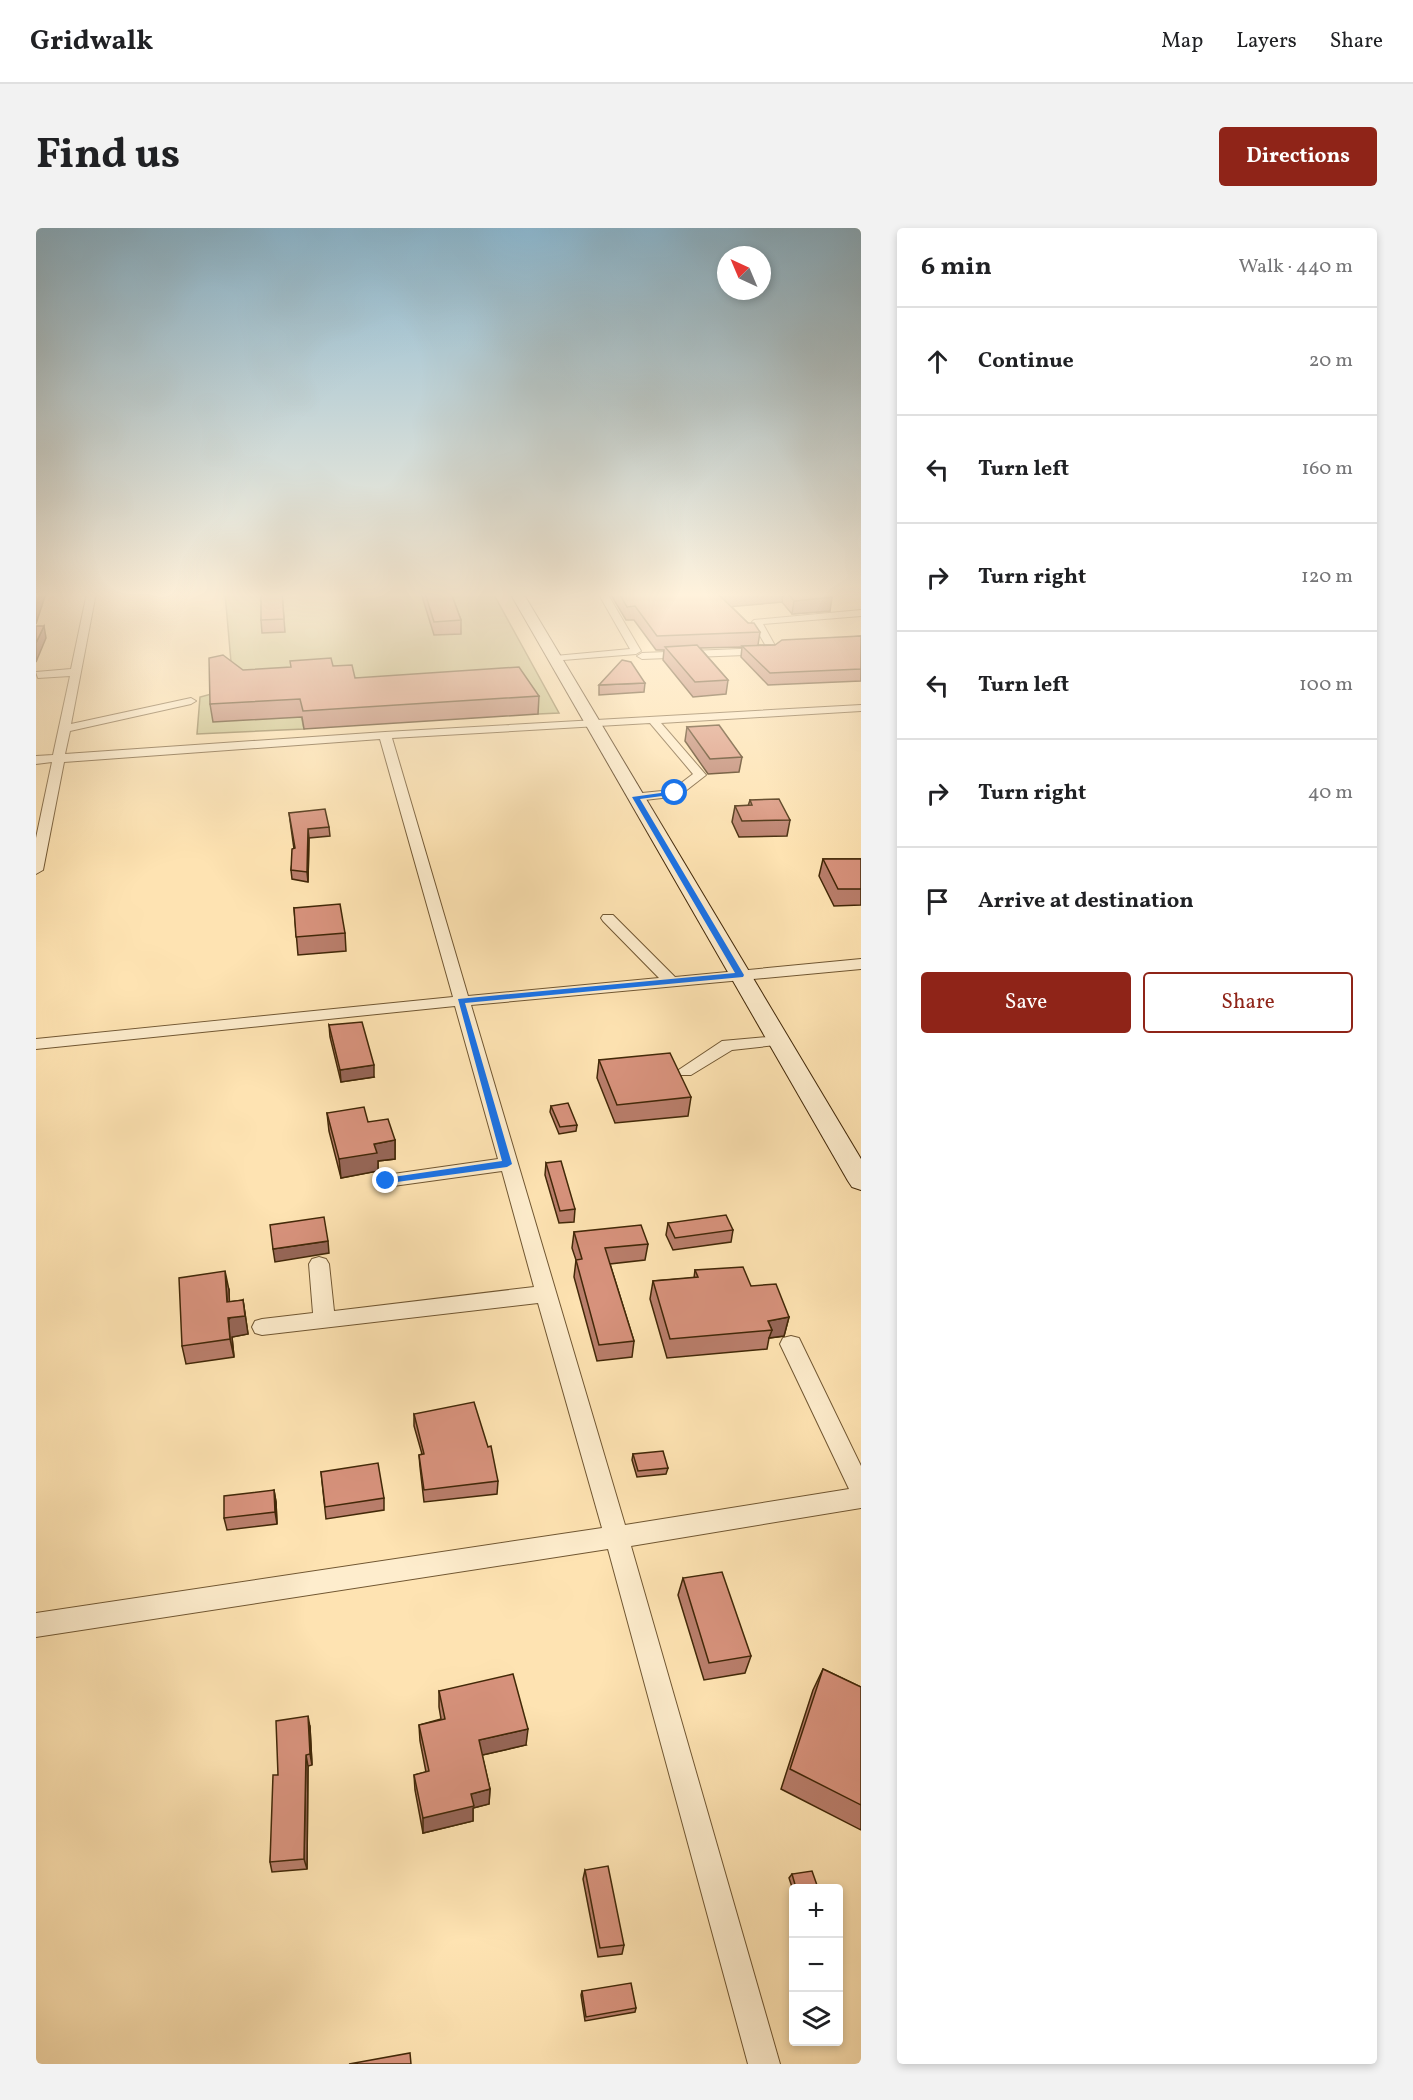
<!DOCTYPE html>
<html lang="en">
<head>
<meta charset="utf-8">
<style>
	body { margin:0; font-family:Vollkorn,serif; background:#f2f2f2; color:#202124 }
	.controls { position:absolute; right:18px; bottom:18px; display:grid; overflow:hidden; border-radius:6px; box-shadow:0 3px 9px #0003 }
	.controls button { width:54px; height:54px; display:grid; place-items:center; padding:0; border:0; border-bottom:2px solid #e0e0e0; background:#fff; color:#202124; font:30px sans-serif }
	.compass { position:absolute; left:681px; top:18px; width:54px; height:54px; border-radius:50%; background:#fff; box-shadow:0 3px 9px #0003; rotate:316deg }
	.stop { position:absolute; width:18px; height:18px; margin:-14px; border:4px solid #1a73e8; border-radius:50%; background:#fff }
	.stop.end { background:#1a73e8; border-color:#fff; box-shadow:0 2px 6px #0008 }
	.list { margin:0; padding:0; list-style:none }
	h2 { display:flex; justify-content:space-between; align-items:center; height:78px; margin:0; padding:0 24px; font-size:26px }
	h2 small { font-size:20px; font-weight:400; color:#757577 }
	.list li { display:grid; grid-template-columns:39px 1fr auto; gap:18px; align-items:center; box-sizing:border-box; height:108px; padding:0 24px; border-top:2px solid #e0e0e0 }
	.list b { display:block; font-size:22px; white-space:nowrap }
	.list em { font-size:20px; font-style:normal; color:#757577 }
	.actions { display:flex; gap:12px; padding:18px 24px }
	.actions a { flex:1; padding:14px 0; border:2px solid #8f2418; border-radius:6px; text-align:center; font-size:21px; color:#8f2418 }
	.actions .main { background:#8f2418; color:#fff }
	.icon { flex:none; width:33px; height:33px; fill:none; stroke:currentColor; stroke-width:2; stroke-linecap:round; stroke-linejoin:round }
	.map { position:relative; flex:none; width:825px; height:1836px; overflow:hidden; border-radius:6px }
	header { display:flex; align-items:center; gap:36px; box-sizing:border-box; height:84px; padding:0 30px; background:#fff; border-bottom:2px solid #e0e0e0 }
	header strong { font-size:28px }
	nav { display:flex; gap:33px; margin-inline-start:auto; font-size:21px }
	.intro { display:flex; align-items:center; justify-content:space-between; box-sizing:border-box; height:144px; padding:0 36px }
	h1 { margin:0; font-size:42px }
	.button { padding:15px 27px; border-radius:6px; background:#8f2418; color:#fff; font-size:21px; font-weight:700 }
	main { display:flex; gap:36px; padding:0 36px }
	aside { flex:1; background:#fff; border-radius:6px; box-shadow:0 3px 9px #0003 }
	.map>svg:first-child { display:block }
	.green { fill:#c6c288; stroke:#847548; stroke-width:1.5 }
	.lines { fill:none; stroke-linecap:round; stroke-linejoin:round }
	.street-casing { stroke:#715732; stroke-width:2 }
	.secondary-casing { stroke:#422808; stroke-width:2 }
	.street { fill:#feedcd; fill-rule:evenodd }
	.secondary { fill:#feedcd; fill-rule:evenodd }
	.wall { fill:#b97e6b; stroke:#422808; stroke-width:1.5 }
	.shaded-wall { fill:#966657; stroke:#422808; stroke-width:1.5 }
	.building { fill:#d7927c; stroke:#422808; stroke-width:1.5 }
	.route { fill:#1a73e8 }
</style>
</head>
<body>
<header>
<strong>Gridwalk</strong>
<nav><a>Map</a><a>Layers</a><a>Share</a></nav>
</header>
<div class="intro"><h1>Find us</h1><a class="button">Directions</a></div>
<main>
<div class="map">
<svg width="825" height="1836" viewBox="0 0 825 1836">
	<rect width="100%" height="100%" fill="#fee3b2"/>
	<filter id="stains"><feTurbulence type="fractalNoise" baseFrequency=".00333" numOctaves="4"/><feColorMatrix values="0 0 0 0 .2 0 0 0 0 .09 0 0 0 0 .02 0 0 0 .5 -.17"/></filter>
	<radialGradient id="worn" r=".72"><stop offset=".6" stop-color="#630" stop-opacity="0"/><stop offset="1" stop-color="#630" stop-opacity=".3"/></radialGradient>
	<path class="green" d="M189,365H457L523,485L502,486L482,456L262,473L268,501L161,506L164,469L209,457L195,434Z"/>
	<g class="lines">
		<g class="street-casing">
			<g id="street">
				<path d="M51,365H60L35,496L155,470L160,473L155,476L34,503L29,526L349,504L825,477V483L625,495L670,547L643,568L600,573L594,569L596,566L636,562L657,546L614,495L356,510L432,768L623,750L567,693L565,690L567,687H577L639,749L825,731V741L435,777L589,1297L813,1261L744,1116L747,1110L755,1108L763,1110L825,1238V1280L595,1318L744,1836H712L572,1321L0,1409V1385L566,1300L502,1075L226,1107L219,1105L216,1099L219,1093L226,1091L277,1085L273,1036L276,1031L283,1029L290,1031L293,1036L298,1083L498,1059L466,943L350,959L343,958L341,953L343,948L462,931L419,778L0,821V811L417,769L344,511L28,534L7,642L0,646V610L16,534L0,536V528L17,527L34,448L2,450L0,444L35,441Z"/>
				<path d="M562,365H571L605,423L600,426L515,433V429L519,428L594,421Z"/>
				<path d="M825,382V388L727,396L742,423L737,426L606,431L601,428L606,425L731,420L716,394L718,392Z"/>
				<path d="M743,808L749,810L751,813L749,816L696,822L655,847H643L641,843L686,813Z"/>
			</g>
		</g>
		<g class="secondary-casing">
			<path id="secondary" d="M474,365H487L825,931V962L816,959L812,953Z"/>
		</g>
		<use href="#street" class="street"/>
		<use href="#secondary" class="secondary"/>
	</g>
	<g class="wall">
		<path d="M246,365L249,404L226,405L225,392Z"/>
		<path d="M385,365H415L425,392V406L398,407Z"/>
		<path d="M575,365H793L794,383L756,386L746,374L695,378L712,395L724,404L722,417H739L825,408V453L732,457L705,429L706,419L664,420L692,452L690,466L657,469L627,432L628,422H620L598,392H590L575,367Z"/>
		<path d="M297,438L319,450L503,468L502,486L268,501L266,489L177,494L174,476Z"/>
		<path d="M609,455L608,464L563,467V457Z"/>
		<path d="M651,499L706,529L703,544L672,546L649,513Z"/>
		<path d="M714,572L754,592L751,608L703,609L696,594L699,578H712Z"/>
		<path d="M253,585L293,599L294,608L273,610L272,654L256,651L255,642L258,621Z"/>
		<path d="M787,631H825V677L798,678L783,648Z"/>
		<path d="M258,680L309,705L310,723L262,727Z"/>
		<path d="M293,797L338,849L305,854L294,809Z"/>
		<path d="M563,832L655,869L652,888L579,895L561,850Z"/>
		<path d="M515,878L541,897L540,903L523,906L514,884Z"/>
		<path d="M291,885L332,894L359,912V931L342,933V943L305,950L293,903Z"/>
		<path d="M510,935L539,981L538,994L523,995L509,947Z"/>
		<path d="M632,995L697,1002L695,1014L637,1022L630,1007Z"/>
		<path d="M538,1004L612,1016L609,1032L574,1036L598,1113L596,1129L561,1133L538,1049L540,1032L536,1020Z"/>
		<path d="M659,1042L715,1058L753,1089L748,1108L733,1110L731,1121L631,1130L614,1071L617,1053L658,1050Z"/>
		<path d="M193,1062V1074L207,1072L212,1106L196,1109L198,1129L150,1136L146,1118Z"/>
		<path d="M378,1186L462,1253L461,1266L388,1274L384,1239L383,1227L386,1226L378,1198Z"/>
		<path d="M597,1226L632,1240L630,1246L601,1249L596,1232Z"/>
		<path d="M285,1244L348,1270V1282L290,1291Z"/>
		<path d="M238,1262L240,1274L241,1296L191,1302L188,1290Z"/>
		<path d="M647,1350L715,1428L709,1445L668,1452L642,1367Z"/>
		<path d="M787,1441L825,1459V1602L745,1561L777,1462Z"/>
		<path d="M403,1463L490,1517L446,1527L454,1561L453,1576L437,1580V1593L387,1605L379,1562L378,1547L390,1544L384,1513L383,1497L405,1491L403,1479Z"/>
		<path d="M274,1499L276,1537L272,1538L271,1641L236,1644L234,1634L242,1547Z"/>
		<path d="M549,1642L588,1717L586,1726L562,1729L547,1651Z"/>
		<path d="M756,1646L782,1660H758V1665L753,1650Z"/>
		<path d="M546,1763L600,1780L599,1784L549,1793L545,1767Z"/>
	</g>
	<g class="shaded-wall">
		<path d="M4,365H10L0,396V377Z"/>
		<path d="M693,365H747L746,374L680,380L682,366Z"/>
		<path d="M796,369L794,383L756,386L758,373Z"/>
		<path d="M8,398L10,410L0,434V415Z"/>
		<path d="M272,601L273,610L272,654L271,644Z"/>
		<path d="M338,837V849L305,854L304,842Z"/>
		<path d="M359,912V931L342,933V943L305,950L303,931L338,916Z"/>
		<path d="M292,1013L293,1025L239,1034L237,1021Z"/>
		<path d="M189,1043L193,1062L194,1090L207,1072L212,1106L196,1109L198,1129L194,1111Z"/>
		<path d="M753,1089L748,1108L733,1110L736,1102L732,1093Z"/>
		<path d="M238,1262L240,1274L241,1296L239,1284Z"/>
		<path d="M272,1488L274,1499L276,1537L274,1526Z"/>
		<path d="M492,1501L490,1517L442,1528L443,1512Z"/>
		<path d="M270,1527L272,1538L271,1641L268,1631Z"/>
		<path d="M454,1561L453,1576L437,1580V1593L387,1605V1590L435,1566Z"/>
	</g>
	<g class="building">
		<path d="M0,365H4L0,377Z"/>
		<path d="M225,365H246L248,391L225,392Z"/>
		<path d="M389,365H415L425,392L398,394Z"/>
		<path d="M583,365H693L682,366L712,395H718L724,404L621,408L599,378L591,379Z"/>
		<path d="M752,365H793L796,369L758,373Z"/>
		<path d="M0,398H8L0,415Z"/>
		<path d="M825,408V441L734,445L706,418L739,417L746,412Z"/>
		<path d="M661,417L692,452L659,454L629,419Z"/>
		<path d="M187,427L207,442L255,439L254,433L295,430L297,438L316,437L319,450L483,439L503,468L267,483L264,471L174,476L173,430Z"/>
		<path d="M586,432L595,434L609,455L563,457Z"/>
		<path d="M683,497L706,529L674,531L651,499Z"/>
		<path d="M743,571L754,592L706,593L699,578L716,577L714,572Z"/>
		<path d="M289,581L293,599L272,601L271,644L255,642L256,621L259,620L253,585Z"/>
		<path d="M787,631H825V661H802Z"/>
		<path d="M304,676L309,705L260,709L258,680Z"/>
		<path d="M326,794L338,837L304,842L293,797Z"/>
		<path d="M634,825L655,869L581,877L563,832Z"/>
		<path d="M532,875L541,897L524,899L515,878Z"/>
		<path d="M328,879L332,894L352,891L359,912L338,916L341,925L303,931L291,885Z"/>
		<path d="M525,933L539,981L524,983L510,935Z"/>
		<path d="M690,987L697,1002L639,1010L632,995Z"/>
		<path d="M288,989L292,1013L237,1021L234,997Z"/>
		<path d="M605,997L612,1016L569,1020L598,1113L563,1117L540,1032L546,1031L538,1004Z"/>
		<path d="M707,1039L715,1058L740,1056L753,1089L732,1093L736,1102L634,1111L617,1053L662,1049L659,1042Z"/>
		<path d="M189,1043L191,1074L207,1072L209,1088L192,1090L194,1111L146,1118L143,1050Z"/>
		<path d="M438,1174L452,1219L455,1218L462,1253L388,1262L383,1227L388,1226L378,1186Z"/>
		<path d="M627,1223L632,1240L602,1243L597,1226Z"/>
		<path d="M342,1235L348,1270L289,1279L285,1244Z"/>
		<path d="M238,1262L239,1284L188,1290V1268Z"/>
		<path d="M686,1344L715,1428L673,1435L647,1350Z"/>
		<path d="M787,1441L825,1459V1577L754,1541Z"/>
		<path d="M477,1446L492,1501L443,1512L454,1561L435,1566L438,1578L387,1590L378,1547L393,1543L383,1497L409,1491L403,1463Z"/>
		<path d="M272,1488L274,1526L270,1527L268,1631L234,1634L237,1547H242L240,1493Z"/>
		<path d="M572,1638L588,1717L564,1720L549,1642Z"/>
		<path d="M776,1643L782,1660H760L756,1646Z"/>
		<path d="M595,1755L600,1780L550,1789L546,1763Z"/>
		<path d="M374,1825L375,1836H313Z"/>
	</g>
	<linearGradient id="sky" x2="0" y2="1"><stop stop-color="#8bb8d1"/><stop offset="0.59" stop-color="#fff2dc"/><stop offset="1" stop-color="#fff2dc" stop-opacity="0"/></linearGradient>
	<rect width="825" height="622" fill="url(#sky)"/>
	<path class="route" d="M639,563L641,566L604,571L708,747L707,749L429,775L476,936L471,939L346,956V951L350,950L466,933L422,771L699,745L596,569Z"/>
	<rect width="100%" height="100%" filter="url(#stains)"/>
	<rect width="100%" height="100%" fill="url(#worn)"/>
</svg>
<div class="controls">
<button>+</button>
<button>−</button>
<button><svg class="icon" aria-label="layers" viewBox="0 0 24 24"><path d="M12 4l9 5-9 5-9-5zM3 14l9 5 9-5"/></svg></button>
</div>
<svg class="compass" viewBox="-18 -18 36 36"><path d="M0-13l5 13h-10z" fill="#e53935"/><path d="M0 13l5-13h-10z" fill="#757577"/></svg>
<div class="stop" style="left:639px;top:565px"></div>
<div class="stop end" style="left:350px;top:953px"></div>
</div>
<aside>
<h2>6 min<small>Walk · 440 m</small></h2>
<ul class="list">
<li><svg class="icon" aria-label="ahead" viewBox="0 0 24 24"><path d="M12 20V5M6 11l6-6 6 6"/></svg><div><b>Continue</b></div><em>20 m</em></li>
<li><svg class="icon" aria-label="left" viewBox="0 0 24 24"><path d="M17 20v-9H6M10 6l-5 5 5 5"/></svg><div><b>Turn left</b></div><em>160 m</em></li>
<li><svg class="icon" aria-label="right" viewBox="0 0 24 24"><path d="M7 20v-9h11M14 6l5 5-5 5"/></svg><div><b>Turn right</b></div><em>120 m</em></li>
<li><svg class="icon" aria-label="left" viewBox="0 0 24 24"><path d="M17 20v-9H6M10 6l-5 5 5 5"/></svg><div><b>Turn left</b></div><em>100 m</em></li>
<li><svg class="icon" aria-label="right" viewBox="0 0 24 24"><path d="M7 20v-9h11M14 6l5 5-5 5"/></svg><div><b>Turn right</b></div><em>40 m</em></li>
<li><svg class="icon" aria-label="arrive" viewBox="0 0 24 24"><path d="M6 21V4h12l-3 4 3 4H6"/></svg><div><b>Arrive at destination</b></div></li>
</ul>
<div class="actions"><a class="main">Save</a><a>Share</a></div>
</aside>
</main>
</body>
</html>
